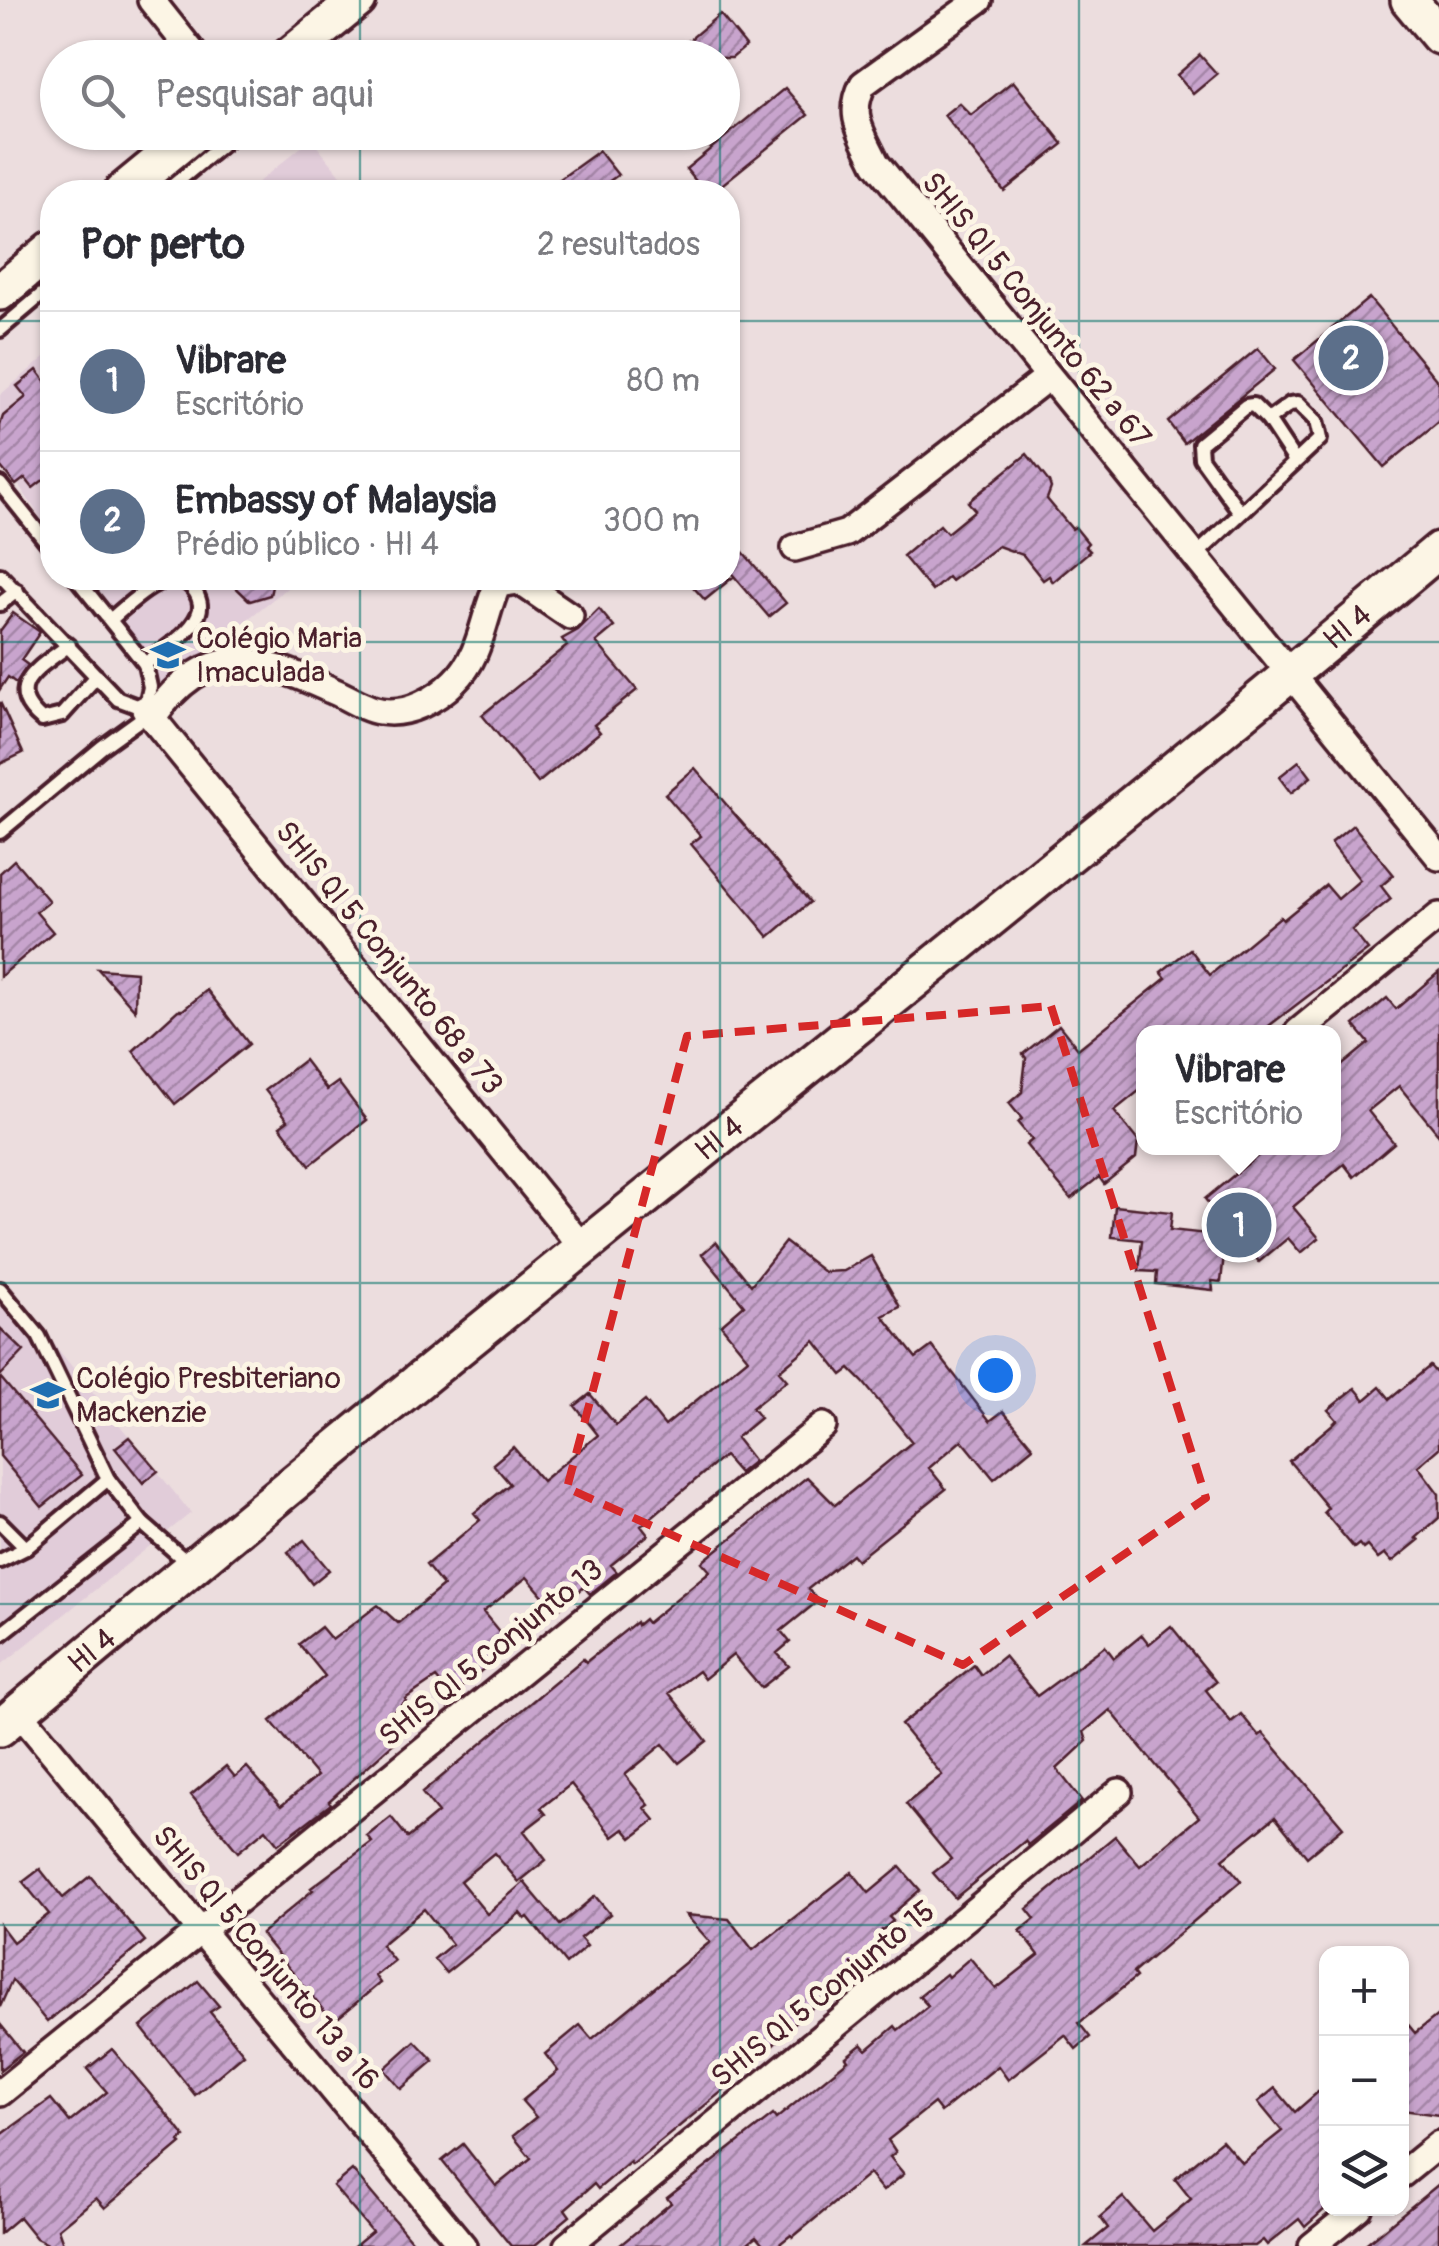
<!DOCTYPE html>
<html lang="pt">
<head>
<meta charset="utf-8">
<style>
	body { margin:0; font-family:Pangolin,sans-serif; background:#f7f7f7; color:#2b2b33 }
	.controls { position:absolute; right:30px; bottom:30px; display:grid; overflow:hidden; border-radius:20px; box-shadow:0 2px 8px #0004 }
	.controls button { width:90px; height:90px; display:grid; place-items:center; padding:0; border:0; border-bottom:2px solid #e1e1e2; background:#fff; color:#2b2b33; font:50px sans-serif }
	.you { position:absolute; left:995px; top:1375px; width:35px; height:35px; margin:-25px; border:8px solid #fff; border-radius:50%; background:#1a73e8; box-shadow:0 0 0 15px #1a73e833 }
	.badge { display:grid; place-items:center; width:65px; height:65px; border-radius:50%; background:#1f6fb2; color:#fff; font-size:32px; font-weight:700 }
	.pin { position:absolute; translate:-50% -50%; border:5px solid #fff; box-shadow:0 2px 10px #0006 }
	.popup { position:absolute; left:1136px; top:1025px; width:205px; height:130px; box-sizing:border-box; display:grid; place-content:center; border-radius:20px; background:#fff; filter:drop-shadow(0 2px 8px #0005); font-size:32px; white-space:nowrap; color:#7c7c81 }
	.popup b { font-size:38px; color:#2b2b33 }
	.popup::after { content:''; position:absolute; left:50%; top:100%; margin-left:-20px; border:20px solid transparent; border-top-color:#fff }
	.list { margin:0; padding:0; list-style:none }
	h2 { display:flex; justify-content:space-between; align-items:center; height:130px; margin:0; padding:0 40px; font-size:42px }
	h2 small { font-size:32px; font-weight:400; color:#7c7c81 }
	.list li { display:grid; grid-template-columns:65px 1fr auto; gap:30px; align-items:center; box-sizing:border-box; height:140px; padding:0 40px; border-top:2px solid #e1e1e2 }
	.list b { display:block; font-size:38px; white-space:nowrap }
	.list p { margin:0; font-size:32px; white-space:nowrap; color:#7c7c81 }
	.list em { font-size:32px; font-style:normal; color:#7c7c81 }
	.icon { flex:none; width:55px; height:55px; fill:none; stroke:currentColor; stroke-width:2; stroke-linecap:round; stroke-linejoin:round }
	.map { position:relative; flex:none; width:1439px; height:2246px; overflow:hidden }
	.search { position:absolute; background:#fff; box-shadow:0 2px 8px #0004; left:40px; top:40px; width:700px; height:110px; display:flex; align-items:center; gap:25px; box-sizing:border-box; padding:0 35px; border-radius:55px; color:#7c7c81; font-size:38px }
	.panel { position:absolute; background:#fff; box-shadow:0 2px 8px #0004; left:40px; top:180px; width:700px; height:410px; border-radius:40px }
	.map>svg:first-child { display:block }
	.built { fill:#e1ccd9 }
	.building { fill:url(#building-hatch); stroke:#4a1f2b; stroke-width:2.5 }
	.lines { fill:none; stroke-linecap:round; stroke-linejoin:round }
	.lane-casing { stroke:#4a1f2b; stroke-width:20 }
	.street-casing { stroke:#4a1f2b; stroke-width:32 }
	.secondary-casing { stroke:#4a1f2b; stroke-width:42 }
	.lane { stroke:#fcf5e5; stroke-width:12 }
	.street { stroke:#fcf5e5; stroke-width:25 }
	.secondary { stroke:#fcf5e5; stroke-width:35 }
	.marked { fill:none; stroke:#d62828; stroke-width:8; stroke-dasharray:20 12; stroke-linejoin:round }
	.grid { fill:none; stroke:#0f766e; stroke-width:2.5; stroke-opacity:0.55 }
	.labels { text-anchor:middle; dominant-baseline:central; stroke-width:10; stroke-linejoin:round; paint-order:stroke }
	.street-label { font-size:30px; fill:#4a1f2b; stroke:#fcf5e5 }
	.poi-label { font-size:30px; fill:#4a1f2b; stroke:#fcf5e5; text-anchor:start }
</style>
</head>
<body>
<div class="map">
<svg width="1439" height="2246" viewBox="0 0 1439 2246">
	<defs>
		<pattern id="building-hatch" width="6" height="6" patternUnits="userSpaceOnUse" patternTransform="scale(2.5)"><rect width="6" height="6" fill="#c8a4cd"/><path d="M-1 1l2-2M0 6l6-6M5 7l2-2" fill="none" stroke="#a485a7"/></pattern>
	</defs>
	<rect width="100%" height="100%" fill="#ecddde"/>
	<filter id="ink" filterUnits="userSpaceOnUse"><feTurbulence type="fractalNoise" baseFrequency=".01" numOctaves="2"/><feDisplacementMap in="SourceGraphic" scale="20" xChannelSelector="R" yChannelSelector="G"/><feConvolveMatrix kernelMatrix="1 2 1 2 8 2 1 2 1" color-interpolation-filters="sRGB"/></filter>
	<g filter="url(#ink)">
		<g class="built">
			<path d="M311,139L355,192H246Z"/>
			<path d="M52,351V535L0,457V395Z"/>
			<path d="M81,578H300L159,689Z"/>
			<path d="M0,1278L191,1513L0,1666Z"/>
		</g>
		<g class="building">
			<path d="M720,14L746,46L732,58H668Z"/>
			<path d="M1200,55L1217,74L1193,94L1177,75Z"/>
			<path d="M1013,81L1063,144L1004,191L944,115L959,103L971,115Z"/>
			<path d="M785,88L808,115L713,192H705L686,169Z"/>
			<path d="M599,151L618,175L594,192H542Z"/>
			<path d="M1369,298L1439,383V422L1384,467L1294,360Z"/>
			<path d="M1258,348L1275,369L1184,443L1168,422Z"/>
			<path d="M37,370L52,390V480L42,481L33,488L25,478L16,485L0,466V426L3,416L26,397L17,386Z"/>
			<path d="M1027,454L1049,482L1051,488L1047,499L1072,529L1075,527L1088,543L1085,546L1090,551L1053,582L1049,576L1043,580L1023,555L998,546L951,581L948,577L932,591L903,556L940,525L947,533L975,510L968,502Z"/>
			<path d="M728,534L786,603L769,617L728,569Z"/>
			<path d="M226,578H274L270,595L250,601Z"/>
			<path d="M685,578H732L705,600Z"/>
			<path d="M599,609L614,627L596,642L637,690L594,725L600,732L538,783L482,715L567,646L562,639L578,630Z"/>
			<path d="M13,613L40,632L21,660L28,665L16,683L8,677L0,689V631Z"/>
			<path d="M0,702L23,753L0,764Z"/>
			<path d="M1299,761L1311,777L1291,793L1279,777Z"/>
			<path d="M695,768L810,902L769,937L691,844L701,836L665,794Z"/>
			<path d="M1353,825L1394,875L1381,886L1391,899L1352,930L1368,950L1261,1032H1144V1087L1114,1111L1138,1141L1136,1158L1104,1184L1099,1177L1071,1199L1026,1145L1032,1140L1018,1123L1022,1119L1009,1103L1022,1092L1026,1058L1023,1054L1059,1025L1078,1049L1166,978L1161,972L1190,949L1210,975L1280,917L1283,920L1326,885L1338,899L1360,880L1331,843Z"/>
			<path d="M14,860L49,901L36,912L53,932L0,977V873Z"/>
			<path d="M98,969L136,972L135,1010Z"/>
			<path d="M1439,972V1135L1399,1086L1368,1111L1394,1143L1354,1177L1344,1164L1293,1207L1319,1238L1301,1253L1288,1238L1259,1262L1228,1220L1227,1226L1205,1199L1267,1148H1334V1072L1369,1043L1354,1025L1387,998L1396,1009Z"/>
			<path d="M207,990L249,1044L175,1104L133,1051L178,1010H183Z"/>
			<path d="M304,1060L327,1090L338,1082L367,1120L310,1165L280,1126L288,1120L265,1090Z"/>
			<path d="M1115,1206L1172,1212L1170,1230L1226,1236L1221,1282L1212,1281L1213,1290L1156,1284L1157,1272L1139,1271L1142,1240L1112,1237Z"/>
			<path d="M716,1242L751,1285L785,1242L824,1272L844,1271L871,1256L900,1307L883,1316L916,1358L932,1346L990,1421L1003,1411L1033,1447L994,1479L962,1440L929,1468L946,1489L857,1560L852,1554L808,1589L818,1601L781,1631L790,1642L777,1653L789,1666L761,1688L733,1655L704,1679L698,1671L669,1693L707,1741L679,1763L663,1744L625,1775L649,1805L645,1808L655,1820L632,1838L624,1829L613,1837L571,1784L541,1808L546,1814L524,1831L546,1860L519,1882L494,1853L460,1881L487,1914L524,1882L560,1925L595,1896L610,1914L580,1938L587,1946L566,1964L528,1917L525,1919L520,1913L446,1973L434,1959L452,1944L424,1909L381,1945L394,1961L375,1976L380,1983L333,2022L261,1934L313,1890L311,1888L372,1842L367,1836L391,1817L408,1838L438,1813L422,1793L583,1659L586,1662L636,1622L637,1625L644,1619L647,1623L710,1571L702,1562L807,1477L835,1505L912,1442L863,1382L850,1369L842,1375L815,1341L779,1371L787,1380L752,1408L760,1418L736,1438L754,1461L739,1473L724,1456L641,1526L648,1535L611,1565L617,1572L590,1594L584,1587L556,1611L527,1577L483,1612L511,1646L451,1696L436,1678L405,1699L406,1701L383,1720L398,1739L329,1801L331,1804L278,1844L266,1829L238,1852L191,1795L226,1766L235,1777L247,1767L281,1806L317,1776L271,1721L325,1676L299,1644L321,1627L332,1640L378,1605L398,1623L443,1586L426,1565L480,1520L474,1513L510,1484L493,1464L513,1447L542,1481L598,1435L575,1406L590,1394L616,1425L645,1401L665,1426L748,1358L721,1325L744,1305L702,1254Z"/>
			<path d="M0,1328L24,1351L0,1376Z"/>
			<path d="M1430,1366L1439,1376V1448L1418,1466L1439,1494V1518L1416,1538L1419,1540L1392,1562L1385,1554L1378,1559L1367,1546L1363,1549L1359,1544L1354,1548L1324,1512L1328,1508L1289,1461L1334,1423L1337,1420L1328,1410L1355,1388L1365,1400L1380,1387L1390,1399Z"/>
			<path d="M0,1377L82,1475L42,1507L0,1456Z"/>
			<path d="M129,1437L158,1471L143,1483L115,1448Z"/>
			<path d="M304,1540L329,1570L312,1584L288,1552Z"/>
			<path d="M1171,1626L1216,1682L1206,1690L1231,1722L1241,1714L1259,1736L1263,1733L1343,1827L1307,1857L1275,1817L1223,1859L1241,1881L1133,1973L1136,1977L1079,2023L1090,2037L1076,2049L1065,2035L1008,2080L998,2066L941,2112L934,2103L888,2140L896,2152L890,2157L904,2174L883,2191L869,2174L793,2237L791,2235L777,2246H764L756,2237L744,2246H619L671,2203L667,2198L773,2115L776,2119L848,2060L846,2057L862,2044L867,2050L895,2026L898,2030L928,2006L919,1996L946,1974L948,1977L970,1958L996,1989L1039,1955L1020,1931L1035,1919L1027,1909L1115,1836L1140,1866L1199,1817L1110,1710L1084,1732L1087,1741L1057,1769L1082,1801L1028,1845L1025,1841L955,1898L933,1873L951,1859L906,1804L942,1775L901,1725L974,1665L981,1675L1004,1656L1037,1696L1105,1646L1114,1658L1142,1635L1149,1644Z"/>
			<path d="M900,1867L920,1890L889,1917L893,1921L881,1931L892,1944L791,2025L793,2028L727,2082L730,2085L632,2165L630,2162L598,2189L594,2184L565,2209L570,2216L534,2246H511L442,2161L463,2144L496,2186L531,2158L513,2136L536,2117L522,2101L558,2071L545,2054L580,2025L592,2039L710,1942L686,1915L729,1919L753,1950L852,1872L869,1893Z"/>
			<path d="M40,1869L63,1898L90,1876L145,1941L47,2022L12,1980L0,2007V1925L13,1942L49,1914L23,1882Z"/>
			<path d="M198,1981L219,2006L210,2012L244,2054L195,2095L141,2027Z"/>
			<path d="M1439,2014V2115L1402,2110V2017L1415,2033Z"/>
			<path d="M0,2024L23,2052L0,2070Z"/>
			<path d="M415,2041L434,2061L401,2089L384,2069Z"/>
			<path d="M112,2049L175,2124L185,2137L179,2142L181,2144L105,2208L96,2198L58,2229L64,2246H52L36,2238L19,2217L0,2233V2136L51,2099L70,2122L107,2092L87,2069Z"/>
			<path d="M1326,2085V2208L1305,2227L1299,2219L1267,2245L1263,2240L1255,2246H1086L1108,2228L1100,2217L1123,2197L1152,2231L1191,2199L1175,2179L1222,2140L1242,2163L1282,2131L1258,2102L1275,2088L1295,2112Z"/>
			<path d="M352,2170L416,2246H355L372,2232L333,2186Z"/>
			<path d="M1439,2184V2246H1363Z"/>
		</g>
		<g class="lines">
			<g class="lane-casing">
				<g id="lane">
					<path d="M165,192L229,139L231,132"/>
					<path d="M0,330L52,286"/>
					<path d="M1268,420L1295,461"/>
					<path d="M0,484L52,549"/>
					<path d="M1194,557L1320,439L1316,421L1298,403L1290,404L1268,420L1253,405L1246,406L1200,444L1201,458L1240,512"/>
					<path d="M0,575L118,699L145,709L150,687L145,664L76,578"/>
					<path d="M0,604L17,591"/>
					<path d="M110,620C130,604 174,556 196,593C200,600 202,607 198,615C190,634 161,651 145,664"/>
					<path d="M69,645C41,667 1,686 42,720L62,715L97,676"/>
					<path d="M0,832L102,747L149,713"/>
					<path d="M0,1289L39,1336L108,1479L142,1523L189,1564"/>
					<path d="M0,1522L26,1548"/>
					<path d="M0,1561L26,1548L108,1479"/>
					<path d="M0,1635L142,1523"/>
				</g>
			</g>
			<g class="street-casing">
				<g id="street">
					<path d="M151,0L197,58"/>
					<path d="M979,0L863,84C847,116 862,133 876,163L1439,857"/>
					<path d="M795,548L847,533L1048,377"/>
					<path d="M145,709L582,1247"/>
					<path d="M152,718C208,641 254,655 331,690C346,696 364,709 380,711C408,716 437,699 455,681C482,655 483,616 498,584L519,581L570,616"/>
					<path d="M1298,1032L1439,916"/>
					<path d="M19,1712L463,2246"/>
					<path d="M0,2093L823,1426"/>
					<path d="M1402,2174L1439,2144"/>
					<path d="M567,2246L1119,1792"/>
					<path d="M1312,2246L1359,2208"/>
				</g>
			</g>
			<g class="secondary-casing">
				<g id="secondary">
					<path d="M1409,0L1439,36"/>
					<path d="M287,58L358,0"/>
					<path d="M122,192L195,132"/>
					<path d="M0,292L52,249"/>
					<path id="s1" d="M0,1728C473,1327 964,949 1439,550"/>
				</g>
			</g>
			<use href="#lane" class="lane"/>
			<use href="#street" class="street"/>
			<use href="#secondary" class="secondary"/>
		</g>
	</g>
	<path class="marked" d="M1051,1006L1206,1498L963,1665L567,1488L687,1036Z"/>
	<path class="grid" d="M360,0V58M720,0V58M1079,0V2246M360,132V192M720,132V192M0,321H52M728,321H1439M360,578V2246M720,578V2246M0,642H1439M0,963H1439M0,1283H1439M0,1604H1439M0,1925H1439"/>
	<defs>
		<g id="school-bare" transform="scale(2.7)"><path d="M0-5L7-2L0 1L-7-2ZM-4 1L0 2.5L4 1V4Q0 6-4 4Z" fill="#1f6fb2" stroke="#fcf5e5" stroke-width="2.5" paint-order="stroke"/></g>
	</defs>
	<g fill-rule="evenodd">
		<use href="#school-bare" x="168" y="655"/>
		<use href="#school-bare" x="48" y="1395"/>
	</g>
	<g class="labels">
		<g class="street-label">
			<text transform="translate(1036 310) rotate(51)">SHIS QI 5 Conjunto 62 a 67</text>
			<text stroke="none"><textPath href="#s1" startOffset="1740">HI 4</textPath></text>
			<text transform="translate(389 958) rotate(51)">SHIS QI 5 Conjunto 68 a 73</text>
			<text stroke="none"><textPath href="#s1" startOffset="930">HI 4</textPath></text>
			<text stroke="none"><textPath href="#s1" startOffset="120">HI 4</textPath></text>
			<text transform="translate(491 1653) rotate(-39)">SHIS QI 5 Conjunto 13</text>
			<text transform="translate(266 1958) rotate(50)">SHIS QI 5 Conjunto 13 a 16</text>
			<text transform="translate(823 1994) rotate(-39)">SHIS QI 5 Conjunto 15</text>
		</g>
		<g class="poi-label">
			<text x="196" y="638">Colégio Maria<tspan x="196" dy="34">Imaculada</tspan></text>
			<text x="76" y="1378">Colégio Presbiteriano<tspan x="76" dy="34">Mackenzie</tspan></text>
		</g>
	</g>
</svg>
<div class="controls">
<button>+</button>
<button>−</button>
<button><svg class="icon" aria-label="layers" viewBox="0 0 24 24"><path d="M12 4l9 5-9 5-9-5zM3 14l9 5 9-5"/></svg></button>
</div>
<div class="you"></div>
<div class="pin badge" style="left:1239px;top:1225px;background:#5c6f8a">1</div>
<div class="popup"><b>Vibrare</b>Escritório</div>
<div class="pin badge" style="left:1351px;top:358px;background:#5c6f8a">2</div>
<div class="search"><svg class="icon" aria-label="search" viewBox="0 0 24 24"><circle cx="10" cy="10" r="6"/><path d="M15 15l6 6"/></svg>Pesquisar aqui</div>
<section class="panel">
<h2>Por perto<small>2 resultados</small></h2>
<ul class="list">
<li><span class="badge" style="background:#5c6f8a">1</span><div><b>Vibrare</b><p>Escritório</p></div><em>80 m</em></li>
<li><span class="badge" style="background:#5c6f8a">2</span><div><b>Embassy of Malaysia</b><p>Prédio público · HI 4</p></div><em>300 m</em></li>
</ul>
</section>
</div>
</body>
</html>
